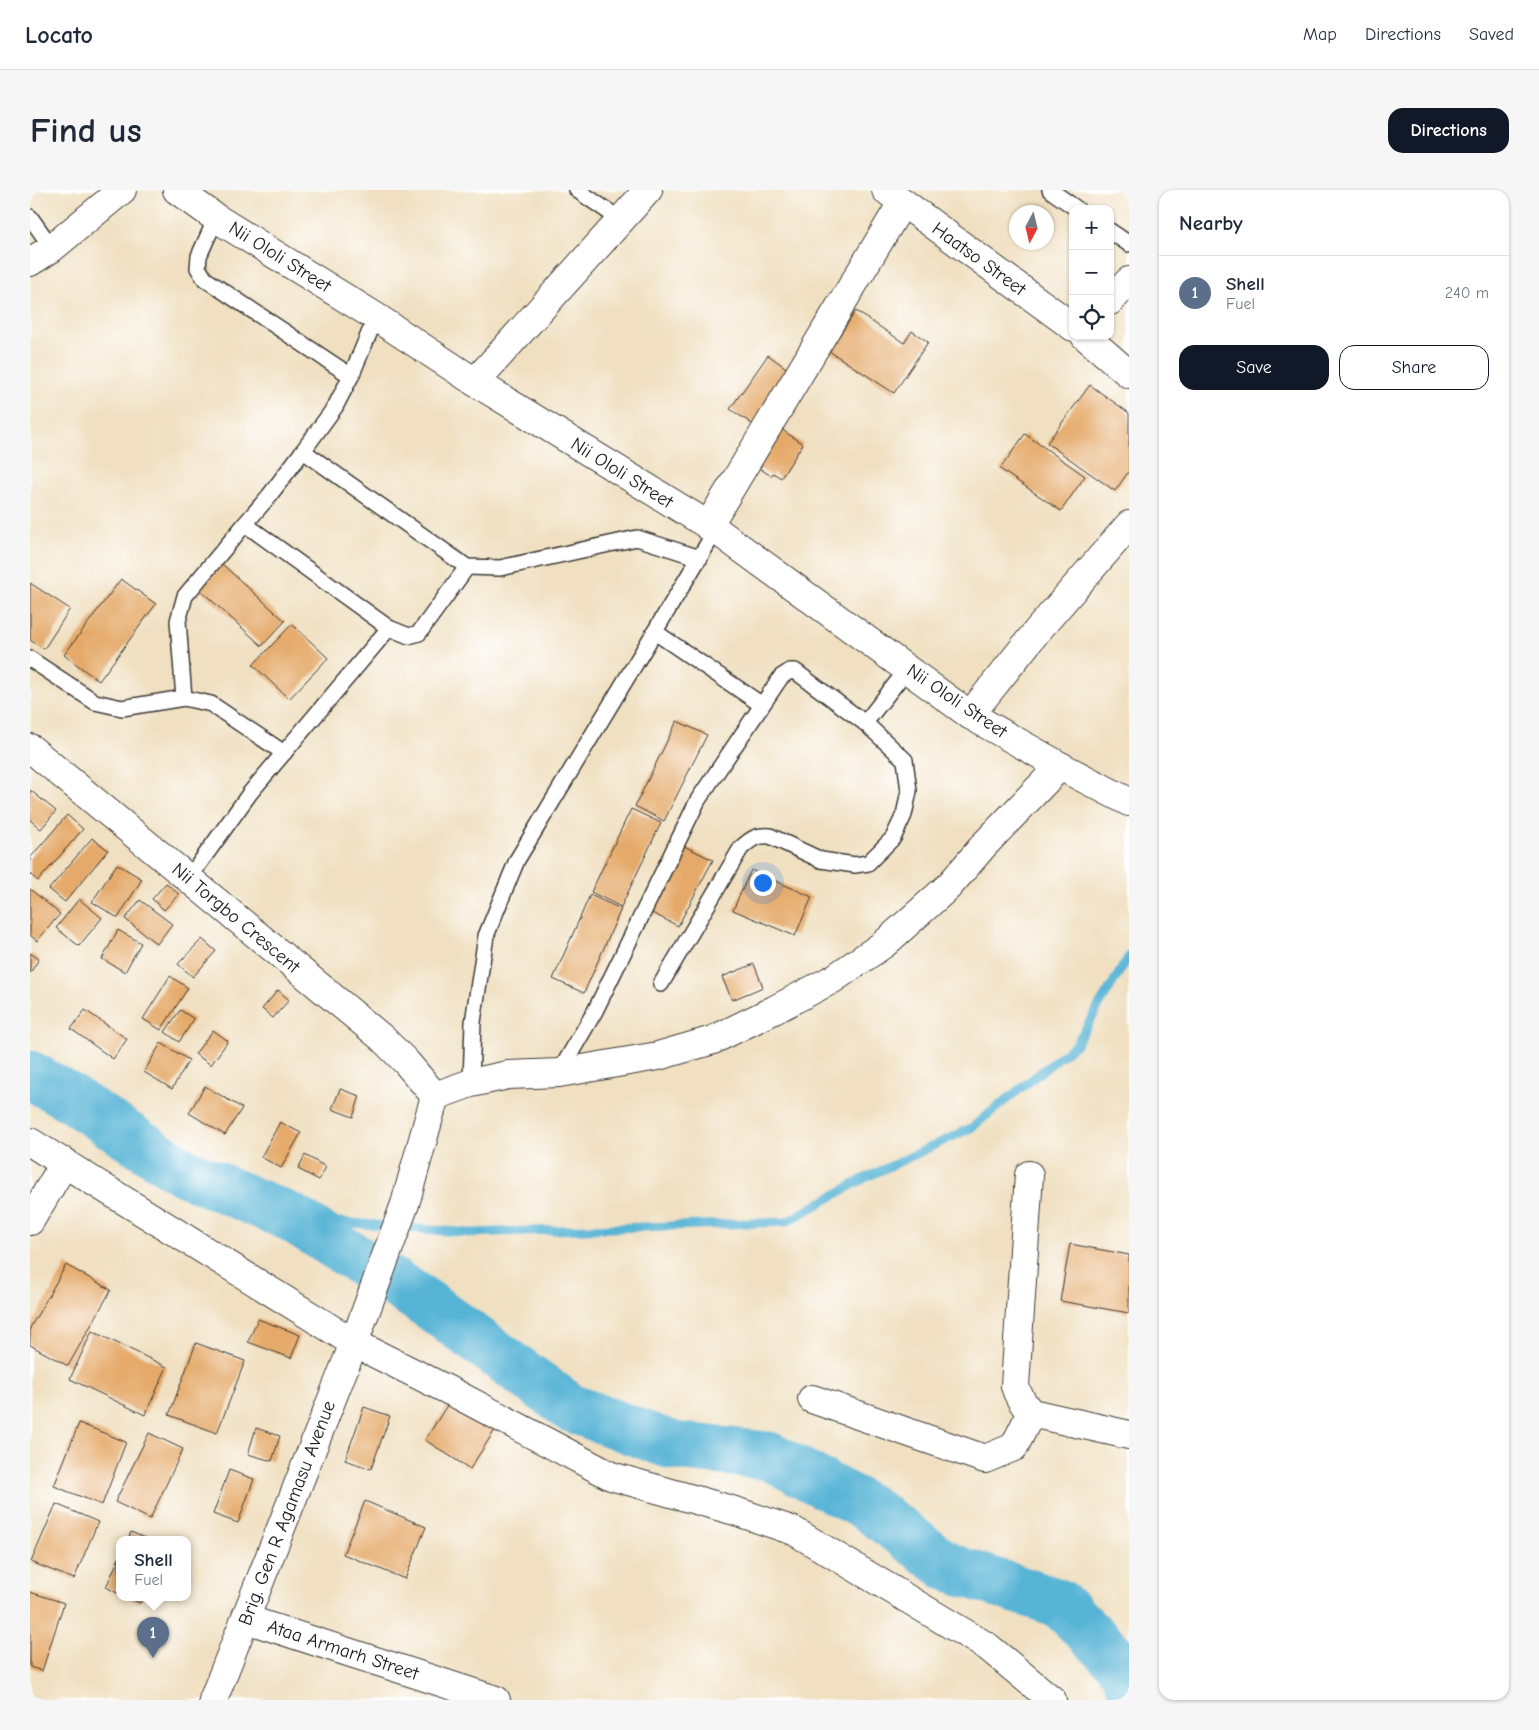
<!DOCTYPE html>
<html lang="en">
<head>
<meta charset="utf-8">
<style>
	body { margin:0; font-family:"Comic Neue",sans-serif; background:#f6f6f7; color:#1f2937 }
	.controls { position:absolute; right:15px; top:15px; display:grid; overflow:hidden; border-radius:10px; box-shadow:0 1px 4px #0004 }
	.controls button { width:45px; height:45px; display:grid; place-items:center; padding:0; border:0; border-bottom:1px solid #e0e1e3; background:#fff; color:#1f2937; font:25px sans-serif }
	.compass { position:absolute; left:979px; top:15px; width:45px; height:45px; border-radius:50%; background:#fff; box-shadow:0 1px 4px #0004; rotate:187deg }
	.you { position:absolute; left:732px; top:692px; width:18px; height:18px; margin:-12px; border:4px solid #fff; border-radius:50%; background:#1a73e8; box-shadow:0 0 0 8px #1a73e833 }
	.badge { display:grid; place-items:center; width:32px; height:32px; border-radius:50%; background:#111827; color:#fff; font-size:16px; font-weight:700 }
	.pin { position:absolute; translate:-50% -41px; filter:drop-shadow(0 1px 2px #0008) }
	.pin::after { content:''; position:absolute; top:26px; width:18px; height:15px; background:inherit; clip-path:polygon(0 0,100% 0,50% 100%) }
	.popup { position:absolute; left:86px; top:1346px; width:75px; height:65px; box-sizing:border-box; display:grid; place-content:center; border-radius:10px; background:#fff; filter:drop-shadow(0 1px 4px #0005); font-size:16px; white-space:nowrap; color:#747a83 }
	.popup b { font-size:19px; color:#1f2937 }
	.popup::after { content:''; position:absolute; left:50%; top:100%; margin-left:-10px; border:10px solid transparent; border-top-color:#fff }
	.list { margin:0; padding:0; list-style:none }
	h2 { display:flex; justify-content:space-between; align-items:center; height:65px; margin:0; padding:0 20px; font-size:21px }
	h2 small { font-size:16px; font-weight:400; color:#747a83 }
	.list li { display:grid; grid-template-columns:32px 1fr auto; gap:15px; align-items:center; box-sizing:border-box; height:75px; padding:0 20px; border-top:1px solid #e0e1e3 }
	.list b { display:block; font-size:19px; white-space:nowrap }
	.list p { margin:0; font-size:16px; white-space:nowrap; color:#747a83 }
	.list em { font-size:16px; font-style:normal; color:#747a83 }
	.actions { display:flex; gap:10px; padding:15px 20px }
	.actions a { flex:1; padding:11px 0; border:1px solid #111827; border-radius:15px; text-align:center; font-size:18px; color:#111827 }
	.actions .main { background:#111827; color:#fff }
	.icon { flex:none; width:28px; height:28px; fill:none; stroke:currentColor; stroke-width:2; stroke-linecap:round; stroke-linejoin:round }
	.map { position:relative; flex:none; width:1099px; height:1510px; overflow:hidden; border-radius:15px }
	header { display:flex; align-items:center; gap:30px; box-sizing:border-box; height:70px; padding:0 25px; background:#fff; border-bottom:1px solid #e0e1e3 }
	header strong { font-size:24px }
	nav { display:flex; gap:28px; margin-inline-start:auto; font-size:18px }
	.intro { display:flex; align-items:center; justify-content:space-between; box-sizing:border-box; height:120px; padding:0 30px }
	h1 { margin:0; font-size:35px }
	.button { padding:12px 22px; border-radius:15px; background:#111827; color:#fff; font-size:18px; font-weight:700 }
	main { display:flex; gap:30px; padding:0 30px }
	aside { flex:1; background:#fff; border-radius:15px; box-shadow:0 1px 4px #0004 }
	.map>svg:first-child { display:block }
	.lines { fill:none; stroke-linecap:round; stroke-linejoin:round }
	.stream { stroke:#57b4d5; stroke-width:9 }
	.river { stroke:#57b4d5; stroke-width:49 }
	.building { fill:#e5aa6b }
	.lane-casing { stroke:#3c3935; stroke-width:18 }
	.street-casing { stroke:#3c3935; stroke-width:30 }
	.secondary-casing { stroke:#3c3935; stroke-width:30 }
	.lane { stroke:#fff; stroke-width:15 }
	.street { stroke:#fff; stroke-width:28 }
	.secondary { stroke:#fff; stroke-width:28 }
	.labels { text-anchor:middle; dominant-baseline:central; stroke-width:5; stroke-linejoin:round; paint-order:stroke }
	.street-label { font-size:19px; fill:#1c1c1c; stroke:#fff }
</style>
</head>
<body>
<header>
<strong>Locato</strong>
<nav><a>Map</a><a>Directions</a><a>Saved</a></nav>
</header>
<div class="intro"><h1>Find us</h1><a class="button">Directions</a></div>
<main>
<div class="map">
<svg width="1099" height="1510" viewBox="0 0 1099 1510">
	<rect width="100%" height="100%" fill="#fff"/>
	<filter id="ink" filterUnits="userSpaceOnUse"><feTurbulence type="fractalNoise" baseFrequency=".02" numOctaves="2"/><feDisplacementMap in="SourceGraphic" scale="10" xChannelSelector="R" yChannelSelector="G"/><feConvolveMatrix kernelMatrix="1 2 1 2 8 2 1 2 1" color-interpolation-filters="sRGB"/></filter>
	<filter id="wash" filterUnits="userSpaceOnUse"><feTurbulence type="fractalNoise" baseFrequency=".0096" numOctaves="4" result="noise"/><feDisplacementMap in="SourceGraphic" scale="20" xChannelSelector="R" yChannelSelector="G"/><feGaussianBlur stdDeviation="1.12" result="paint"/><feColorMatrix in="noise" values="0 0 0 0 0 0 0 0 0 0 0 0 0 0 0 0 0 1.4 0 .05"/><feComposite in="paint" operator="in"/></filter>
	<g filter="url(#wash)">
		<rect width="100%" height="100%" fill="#f0e0c1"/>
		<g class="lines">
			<path class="stream" d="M262,1028L440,1043L756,1032L835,988L941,938L1046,854L1099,766"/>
			<path class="river" d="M0,885L34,904L152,981L262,1028L396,1113L541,1218L644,1256L739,1266L839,1318L918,1377L1029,1413L1089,1472L1099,1490"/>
		</g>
		<g id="blocks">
			<g class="building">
				<path d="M826,121L874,153L882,141L898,152L864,203L799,161Z"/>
				<path d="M738,165L766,185L728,238L700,219Z"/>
				<path d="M1060,195L1099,223V281L1085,301L1017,253Z"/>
				<path d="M751,239L773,254L751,288L743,283L741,286L726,276Z"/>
				<path d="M995,244L1055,286L1031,321L970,279Z"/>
				<path d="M192,374L255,431L232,456L169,399Z"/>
				<path d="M91,389L126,414L69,491L34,465Z"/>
				<path d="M0,393L40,419L14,459L0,450Z"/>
				<path d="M262,434L298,468L259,509L223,475Z"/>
				<path d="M647,531L677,545L634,631L605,616Z"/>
				<path d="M0,600L26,621L11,639L0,630Z"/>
				<path d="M601,619L631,633L591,717L561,702Z"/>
				<path d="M37,625L53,639L8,691L0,684V668Z"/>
				<path d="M62,648L78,660L35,712L19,699Z"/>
				<path d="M652,655L683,670L648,736L618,721Z"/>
				<path d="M87,674L112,689L88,728L62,712Z"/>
				<path d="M721,680L782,707L765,746L703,720Z"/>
				<path d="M136,693L149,704L134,720L122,709Z"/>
				<path d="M0,699L30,724L7,751L0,745Z"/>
				<path d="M560,705L591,719L554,803L523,789Z"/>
				<path d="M49,709L72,728L49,756L26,738Z"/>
				<path d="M110,710L142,734L127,754L95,729Z"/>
				<path d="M88,740L111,753L95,782L72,769Z"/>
				<path d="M172,749L186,761L163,787L148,774Z"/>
				<path d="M0,763L9,769L0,783Z"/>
				<path d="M724,774L733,797L702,810L692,787Z"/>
				<path d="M140,786L158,798L131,840L113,829Z"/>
				<path d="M248,800L259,810L243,828L232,819Z"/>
				<path d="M55,820L97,849L83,869L41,839Z"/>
				<path d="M150,820L164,829L149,852L135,842Z"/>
				<path d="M183,840L198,851L181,875L165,864Z"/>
				<path d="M131,853L159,870L142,899L114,882Z"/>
				<path d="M175,896L212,918L195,945L159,923Z"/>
				<path d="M310,899L330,906L323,927L302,919Z"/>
				<path d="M250,932L271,943L251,978L231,967Z"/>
				<path d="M275,965L296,977L289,990L268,979Z"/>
				<path d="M1040,1054L1099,1065V1123L1030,1111Z"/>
				<path d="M36,1075L81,1100L38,1176L0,1155V1138Z"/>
				<path d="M228,1129L270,1145L261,1168L218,1152Z"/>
				<path d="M62,1141L137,1177L115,1225L40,1189Z"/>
				<path d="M166,1153L215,1171L187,1243L139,1225Z"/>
				<path d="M423,1206L468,1235L440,1279L395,1250Z"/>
				<path d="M334,1217L360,1226L341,1279L315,1270Z"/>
				<path d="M49,1233L96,1252L72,1315L24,1296Z"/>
				<path d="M226,1238L250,1246L242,1271L218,1264Z"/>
				<path d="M119,1243L153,1259L120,1329L85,1312Z"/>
				<path d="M199,1280L224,1289L208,1333L183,1324Z"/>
				<path d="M335,1311L396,1337L375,1389L313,1364Z"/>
				<path d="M26,1314L68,1332L44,1389L1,1372Z"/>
				<path d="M101,1342L117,1349H98Z"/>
				<path d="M89,1368V1404L76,1397Z"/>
				<path d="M0,1402L34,1413L12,1481L0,1477Z"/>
				<path d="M96,1407H113L110,1413Z"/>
			</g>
		</g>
	</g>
	<g filter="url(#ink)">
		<use href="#blocks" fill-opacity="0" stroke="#3c3935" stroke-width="1"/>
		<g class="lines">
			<g class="lane-casing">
				<g id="lane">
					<path d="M547,0L591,30"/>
					<path d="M1020,0L1047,19"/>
					<path d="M0,27L22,58"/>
					<path d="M186,28L169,66L168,78L175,89L321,186"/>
					<path d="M1080,41L1099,54"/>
					<path d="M346,127L321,186L305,217L273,261L437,377L470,378L607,348L670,368"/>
					<path d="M273,261L239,306L215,334L359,438L379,446L389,443L437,377"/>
					<path d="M625,442L732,515"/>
					<path d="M0,469L65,512L92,518L154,508L181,514L254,563"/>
					<path d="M154,508L148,431L155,406L215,334"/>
					<path d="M835,533L878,478"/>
					<path d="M159,688L220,603L359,438"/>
					<path d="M529,883L565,821L668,610L751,487L760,481H765L835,533L875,570L879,601L874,625L863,648L838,673L825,675L791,670L740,646C726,645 721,649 711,658L631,794"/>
					<path d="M441,893L443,832L456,746L487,670L686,340"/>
				</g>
			</g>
			<g class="street-casing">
				<g id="street">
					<path d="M147,0L186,28L346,127L445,192L686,340L940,525L1030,576L1099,612"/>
					<path d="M856,0L1043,137"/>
					<path d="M1080,111L1099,91"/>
					<path d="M1055,146L1099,184"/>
					<path d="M445,192L618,0"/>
					<path d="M678,336L872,13"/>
					<path d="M940,525L1007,441L1099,335"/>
					<path d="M405,906L441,893L478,885L529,883L628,866L683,850L744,820L803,789L854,754L919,696L955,654L1030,576"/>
					<path d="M0,952L324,1153L428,1205L581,1286L705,1321L764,1341L958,1457L1022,1510"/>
					<path d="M999,985L985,1196C988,1207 993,1214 1001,1223L1099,1245"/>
					<path d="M0,1031L35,972"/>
					<path d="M782,1209L955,1269L984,1257L1001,1223"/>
					<path d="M216,1429L466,1510"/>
				</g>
			</g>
			<g class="secondary-casing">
				<g id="secondary">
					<path d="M0,72L22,58L92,0"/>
					<path d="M0,558L352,848L376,872L405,906L375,1014L324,1153L183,1510"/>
				</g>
			</g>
			<use href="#lane" class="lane"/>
			<use href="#street" class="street"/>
			<use href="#secondary" class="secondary"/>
		</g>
	</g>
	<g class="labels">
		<g class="street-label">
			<text transform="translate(250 67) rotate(32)">Nii Ololi Street</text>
			<text transform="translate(949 69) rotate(36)">Haatso Street</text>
			<text transform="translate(592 283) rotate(32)">Nii Ololi Street</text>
			<text transform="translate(927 511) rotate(34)">Nii Ololi Street</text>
			<text transform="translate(206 728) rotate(40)">Nii Torgbo Crescent</text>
			<text transform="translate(257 1323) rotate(-69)">Brig. Gen R Agamasu Avenue</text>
			<text transform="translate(313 1460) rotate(18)">Ataa Armarh Street</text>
		</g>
	</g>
</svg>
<div class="controls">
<button>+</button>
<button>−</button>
<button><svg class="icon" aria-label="locate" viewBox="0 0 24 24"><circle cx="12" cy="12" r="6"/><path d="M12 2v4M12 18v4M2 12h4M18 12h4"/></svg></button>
</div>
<svg class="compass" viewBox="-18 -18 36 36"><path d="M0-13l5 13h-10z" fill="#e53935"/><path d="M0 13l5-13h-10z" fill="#747a83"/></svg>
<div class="you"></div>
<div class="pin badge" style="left:123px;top:1468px;background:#5c6f8a">1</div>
<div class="popup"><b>Shell</b>Fuel</div>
</div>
<aside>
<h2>Nearby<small></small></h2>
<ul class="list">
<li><span class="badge" style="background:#5c6f8a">1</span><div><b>Shell</b><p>Fuel</p></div><em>240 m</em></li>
</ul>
<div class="actions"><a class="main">Save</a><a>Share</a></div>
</aside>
</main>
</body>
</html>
